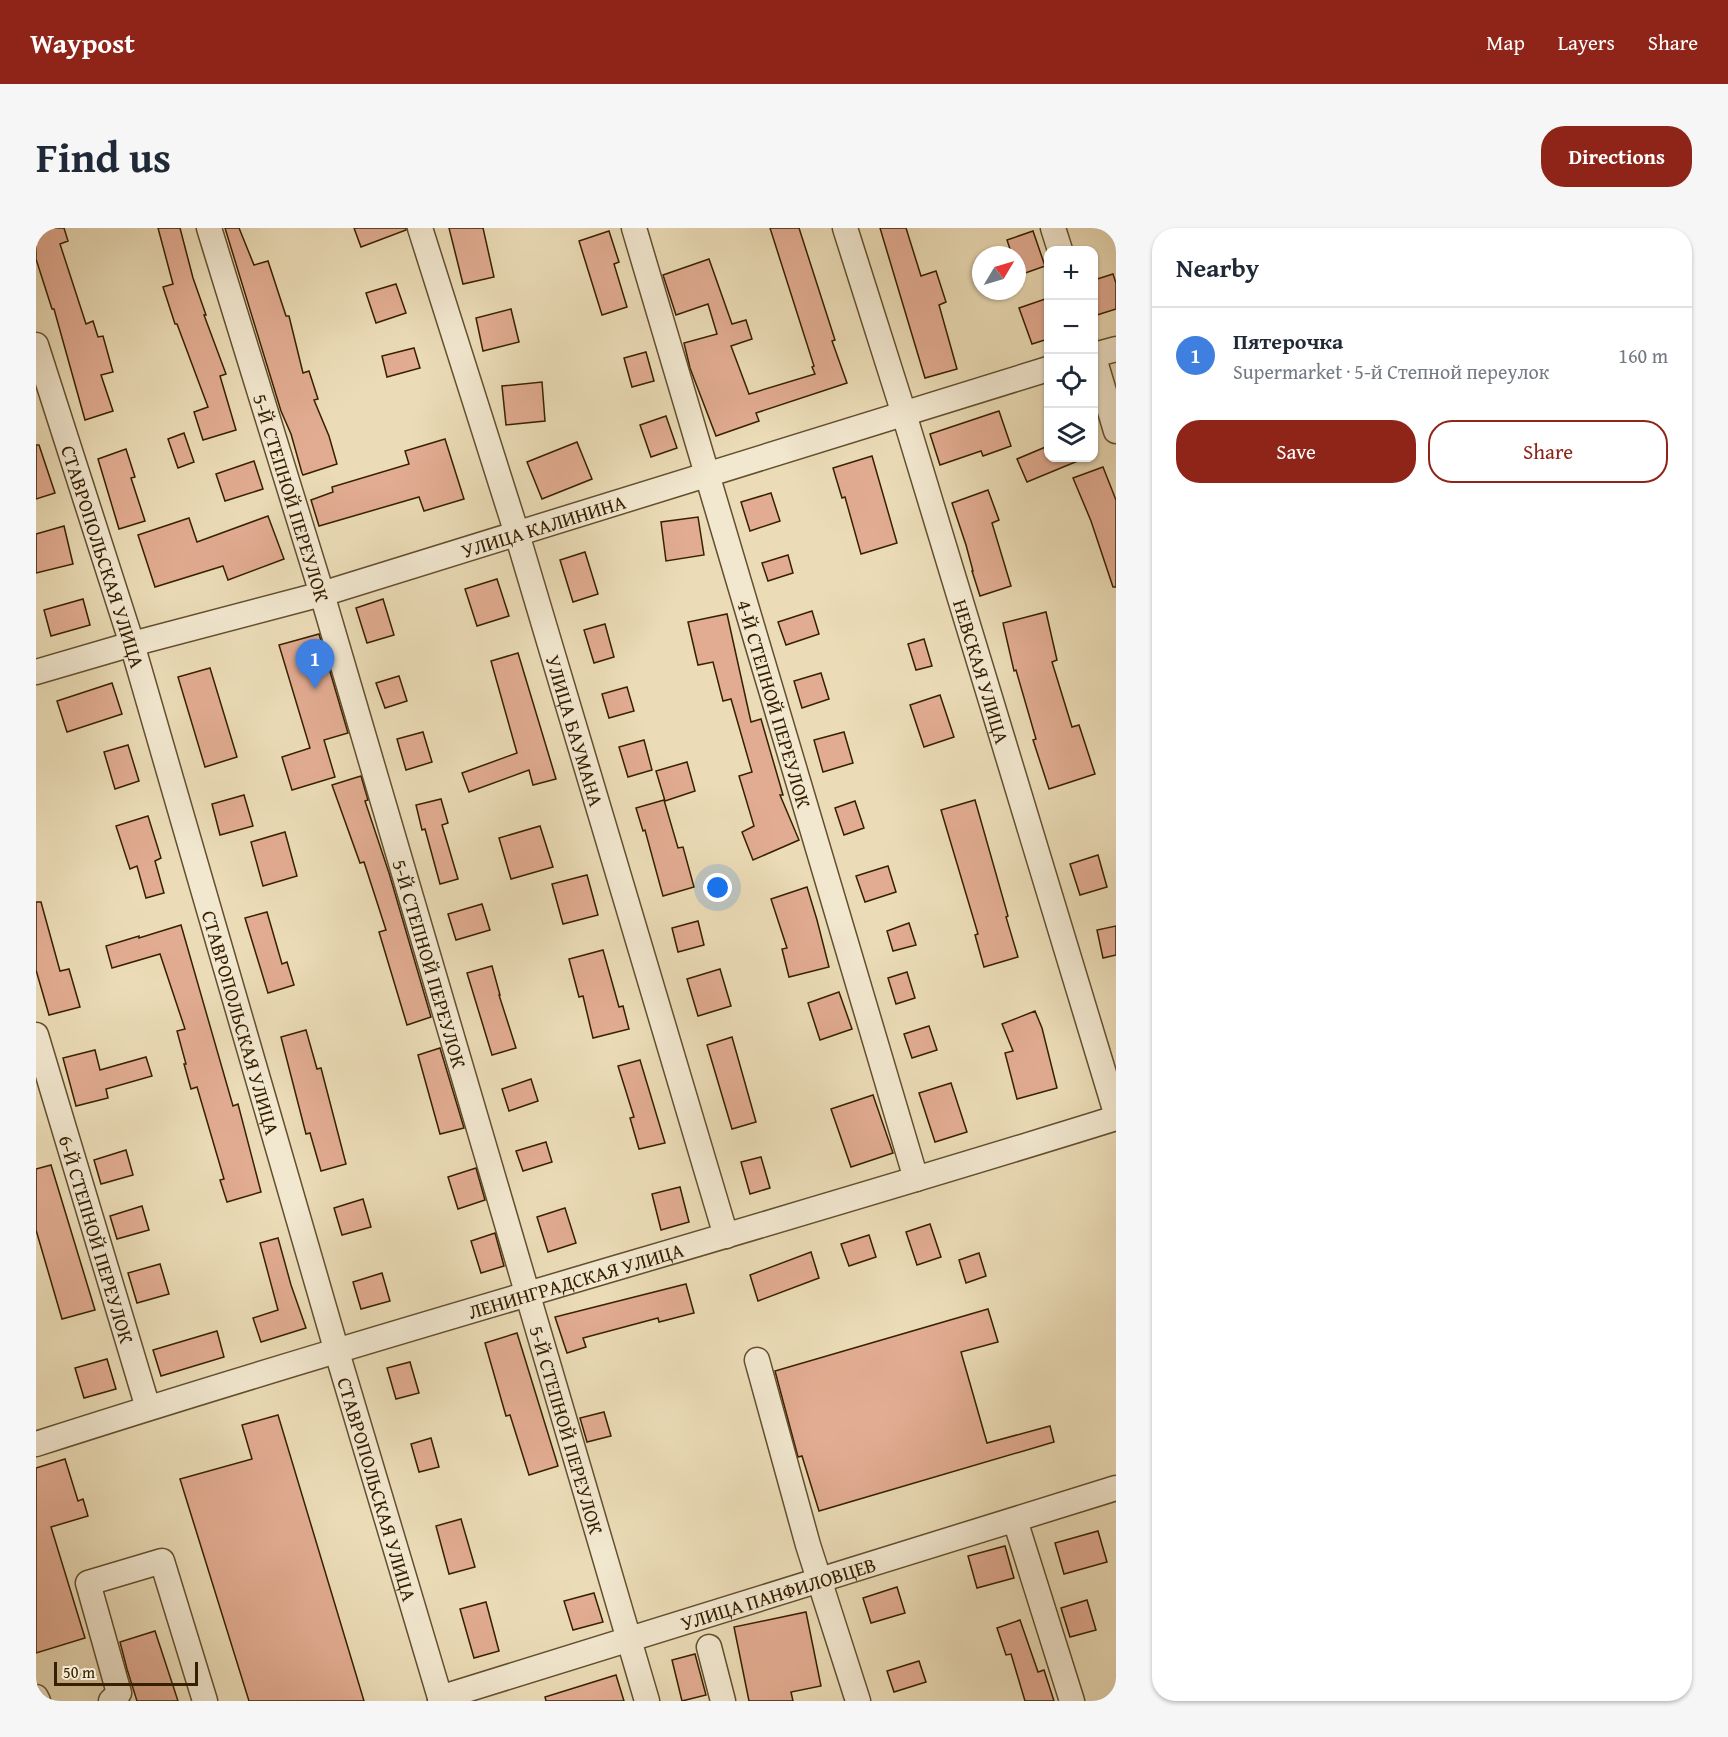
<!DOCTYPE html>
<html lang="en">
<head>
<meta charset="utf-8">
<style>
	body { margin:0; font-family:"Gentium Book Plus",serif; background:#f6f6f7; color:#1f2937 }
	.controls { position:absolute; right:18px; top:18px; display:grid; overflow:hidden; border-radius:12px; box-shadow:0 2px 4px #0004 }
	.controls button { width:54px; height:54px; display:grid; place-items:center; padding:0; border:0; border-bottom:2px solid #e0e1e3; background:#fff; color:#1f2937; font:30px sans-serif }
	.compass { position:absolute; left:936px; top:18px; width:54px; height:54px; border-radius:50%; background:#fff; box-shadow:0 2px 4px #0004; rotate:52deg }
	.scale { position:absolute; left:18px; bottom:15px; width:144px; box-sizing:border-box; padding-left:6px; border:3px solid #362000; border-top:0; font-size:16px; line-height:21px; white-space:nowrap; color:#362000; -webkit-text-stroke:4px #f2e8d0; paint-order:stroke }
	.you { position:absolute; left:682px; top:660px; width:21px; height:21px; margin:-15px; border:4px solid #fff; border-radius:50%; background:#1a73e8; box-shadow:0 0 0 9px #1a73e833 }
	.badge { display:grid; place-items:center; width:39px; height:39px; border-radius:50%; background:#8f2418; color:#fff; font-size:20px; font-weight:700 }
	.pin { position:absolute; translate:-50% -50px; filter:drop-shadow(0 2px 3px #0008) }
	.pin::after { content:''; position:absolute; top:32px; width:21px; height:18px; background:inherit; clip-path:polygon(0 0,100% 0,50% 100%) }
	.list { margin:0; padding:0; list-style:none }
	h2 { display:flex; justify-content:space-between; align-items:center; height:78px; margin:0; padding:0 24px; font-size:26px }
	h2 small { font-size:20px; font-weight:400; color:#747a83 }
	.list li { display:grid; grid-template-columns:39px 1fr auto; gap:18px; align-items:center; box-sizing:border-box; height:96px; padding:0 24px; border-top:2px solid #e0e1e3 }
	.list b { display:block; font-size:22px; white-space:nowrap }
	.list p { margin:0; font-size:20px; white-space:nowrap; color:#747a83 }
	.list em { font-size:20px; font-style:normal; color:#747a83 }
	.actions { display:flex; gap:12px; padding:18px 24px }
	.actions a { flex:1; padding:14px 0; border:2px solid #8f2418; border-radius:24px; text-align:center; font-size:21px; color:#8f2418 }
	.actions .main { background:#8f2418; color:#fff }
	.icon { flex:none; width:33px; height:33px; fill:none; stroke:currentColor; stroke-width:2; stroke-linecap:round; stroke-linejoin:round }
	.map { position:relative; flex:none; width:1080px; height:1473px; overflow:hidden; border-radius:24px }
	header { display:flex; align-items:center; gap:36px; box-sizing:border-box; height:84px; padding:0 30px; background:#8f2418; color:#fff }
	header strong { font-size:28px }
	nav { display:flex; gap:33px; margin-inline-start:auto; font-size:21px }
	.intro { display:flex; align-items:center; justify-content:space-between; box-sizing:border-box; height:144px; padding:0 36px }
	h1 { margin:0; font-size:42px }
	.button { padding:15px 27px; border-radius:24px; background:#8f2418; color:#fff; font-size:21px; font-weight:700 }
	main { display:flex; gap:36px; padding:0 36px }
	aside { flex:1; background:#fff; border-radius:24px; box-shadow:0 2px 4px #0004 }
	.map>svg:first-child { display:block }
	.building { fill:#e2ac92; stroke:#362000; stroke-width:1.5 }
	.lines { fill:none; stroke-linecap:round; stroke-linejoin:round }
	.minor-casing { stroke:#634f2e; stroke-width:27 }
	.minor { stroke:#f2e8d0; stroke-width:24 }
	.labels { text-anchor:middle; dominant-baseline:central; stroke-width:5; stroke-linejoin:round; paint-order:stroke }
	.street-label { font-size:20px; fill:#362000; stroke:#f2e8d0 }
</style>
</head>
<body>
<header>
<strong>Waypost</strong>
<nav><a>Map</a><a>Layers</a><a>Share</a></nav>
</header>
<div class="intro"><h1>Find us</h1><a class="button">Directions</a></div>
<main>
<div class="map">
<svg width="1080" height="1473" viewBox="0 0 1080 1473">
	<rect width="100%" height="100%" fill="#ebdcb7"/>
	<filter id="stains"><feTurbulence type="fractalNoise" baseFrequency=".00333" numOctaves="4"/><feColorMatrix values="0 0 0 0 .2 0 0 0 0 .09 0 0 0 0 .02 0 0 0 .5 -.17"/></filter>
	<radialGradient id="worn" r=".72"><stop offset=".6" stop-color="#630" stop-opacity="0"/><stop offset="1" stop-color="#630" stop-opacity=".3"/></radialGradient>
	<g class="building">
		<path d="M0,0H28L32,13L24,16L50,96L57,93L62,109L67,108L77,144L65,147L77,183L49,192L18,81H16L0,31Z"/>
		<path d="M122,0H144L157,50L170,87H168L190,146L184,148L200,202L167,212L158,184L172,179L141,96H139L127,59L137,56Z"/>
		<path d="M189,0H203L218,37L232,33L250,88H253L267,145L273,143L282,171L278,172L293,208L301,236L267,247L266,245L255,206L245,183Z"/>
		<path d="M318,0H370V2L325,19Z"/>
		<path d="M413,0H447L458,49L427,56Z"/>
		<path d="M734,0H763L799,112L796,113L811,155L720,185L723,193L680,208L654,140L648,115L681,106L672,76L640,87L627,47L673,31L696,96L710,92L716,111L695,118L713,166L779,146L776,139L778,138Z"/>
		<path d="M844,0H870L885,48L900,43L910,74L903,77L921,141L889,150Z"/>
		<path d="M573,3L583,34L578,36L591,79L566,87L543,13Z"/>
		<path d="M997,3L1009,38L981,48V27H976L971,12Z"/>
		<path d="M1077,46L1080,55V81L1061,87L1058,75V52Z"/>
		<path d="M360,56L370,85L340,95L330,65Z"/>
		<path d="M1012,70V111L996,116L983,80Z"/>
		<path d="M475,81L483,114L447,123L440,90Z"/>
		<path d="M378,120L384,140L351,149L346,128Z"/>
		<path d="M610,124L618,153L596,159L588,130Z"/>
		<path d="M506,154L509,193L470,197L466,158Z"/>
		<path d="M963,183L975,218L947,228L945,223L904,237L894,206Z"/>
		<path d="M630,188L641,220L615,229L604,197Z"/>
		<path d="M148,205L158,234L142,240L132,211Z"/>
		<path d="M409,211L428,271L388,283L383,269L283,298L275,272L297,264L296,259L373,236L369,223Z"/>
		<path d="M541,214L556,251L506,271L491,234Z"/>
		<path d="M0,217H3L19,265L0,271Z"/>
		<path d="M1012,218V230H1049L991,254L981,231Z"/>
		<path d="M90,221L99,249L95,250L109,293L83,301L62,231Z"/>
		<path d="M836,228L861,315L825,326L809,269L806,270L797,240Z"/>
		<path d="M218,233L227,261L189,273L180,246Z"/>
		<path d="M1067,239L1080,272V359H1077L1055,293L1037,250Z"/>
		<path d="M952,262L963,292L956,295L975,358L944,368L936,343H937L930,317L916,275Z"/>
		<path d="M735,265L744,293L714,303L705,274Z"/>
		<path d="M232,288L248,331L192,352L187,338L119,359L102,307L153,290L161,314Z"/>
		<path d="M662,289L668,327L630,333L625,294Z"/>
		<path d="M28,298L37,336L0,345V306Z"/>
		<path d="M549,324L562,366L537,374L524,332Z"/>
		<path d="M752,327L757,345L732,353L726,335Z"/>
		<path d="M461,351L473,388L441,398L429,361Z"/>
		<path d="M47,371L54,397L15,408L8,382Z"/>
		<path d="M347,371L358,407L331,415L320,380Z"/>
		<path d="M776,383L783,406L750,417L742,394Z"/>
		<path d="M1010,384L1021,432L1016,434L1036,499L1043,497L1059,546L1013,561L997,512L1000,511L980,442L978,443L967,395Z"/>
		<path d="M691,386L715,494L725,491L747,567H744L763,612L717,632L706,604L718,598L703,548L716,544L695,471L687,473L677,434L662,437L652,394Z"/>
		<path d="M569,396L578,429L558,435L548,402Z"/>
		<path d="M283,406L312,505L288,512L299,549L256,562L246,529L274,520L243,417Z"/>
		<path d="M888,411L896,438L880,442L872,416Z"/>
		<path d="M482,425L520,551L497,557L493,542L433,564L426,545L481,525L455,433Z"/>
		<path d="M174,440L201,529L169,539L142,449Z"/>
		<path d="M785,445L793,471L766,480L758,453Z"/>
		<path d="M363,448L371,473L349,480L340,455Z"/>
		<path d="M76,455L86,486L31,504L21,473Z"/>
		<path d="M591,459L598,483L573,490L566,466Z"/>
		<path d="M904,467L918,509L888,519L874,477Z"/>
		<path d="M387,504L396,534L370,542L361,511Z"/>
		<path d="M808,504L817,535L787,544L778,512Z"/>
		<path d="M608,512L616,542L592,549L583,519Z"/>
		<path d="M92,517L103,553L79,561L68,524Z"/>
		<path d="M651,534L659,563L629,573L620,543Z"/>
		<path d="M325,548L332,572L329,573L353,645L395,789L371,797L343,704L350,702L328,634L324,635L296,557Z"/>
		<path d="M208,567L217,598L184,607L176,576Z"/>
		<path d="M405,571L412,595L406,597L422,651L404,656L389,601L386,602L380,577Z"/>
		<path d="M628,572L642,620L647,619L658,659L627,668L609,602L607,603L600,580Z"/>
		<path d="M939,572L972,688L970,689L982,729L948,739L939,707L942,706L905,582Z"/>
		<path d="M819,573L828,600L808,607L799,580Z"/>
		<path d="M112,588L125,630L119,633L128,665L110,670L101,638L94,641L80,598Z"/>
		<path d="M504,598L517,639L475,651L463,610Z"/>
		<path d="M249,604L261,648L227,658L215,614Z"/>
		<path d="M1062,627L1071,659L1044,667L1034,636Z"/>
		<path d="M852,638L860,664L829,674L820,648Z"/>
		<path d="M551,647L562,687L527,696L516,656Z"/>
		<path d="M771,659L781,692L793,739L753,749L746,721L751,720L735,671Z"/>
		<path d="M0,674H5L24,743L33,741L44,779L13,787L0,742Z"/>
		<path d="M446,676L454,702L420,712L412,686Z"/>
		<path d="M231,684L246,736L251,734L258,757L232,765L209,690Z"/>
		<path d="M662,693L668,717L642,724L636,700Z"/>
		<path d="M873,695L880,717L857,723L851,703Z"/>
		<path d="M145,697L197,878L202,876L225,964L191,974L184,952L188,951L161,859L155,861L148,836H150L141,803L149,801L124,726L76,740L70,718L103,708V710Z"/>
		<path d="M1080,698V727L1067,730L1061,702Z"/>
		<path d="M567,722L583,779L587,778L593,801L557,810L547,768L543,769L533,731Z"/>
		<path d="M456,738L464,767H463L480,820L456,827L431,745Z"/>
		<path d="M684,741L695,778L662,788L651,751Z"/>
		<path d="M871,744L879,770L860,776L852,750Z"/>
		<path d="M803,764L816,801L784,812L772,775Z"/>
		<path d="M999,783L1006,800L1021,860L981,871L969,825L977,823L966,796Z"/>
		<path d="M893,798L901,822L876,830L868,806Z"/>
		<path d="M270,802L281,841L285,840L310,936L285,943L274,905L270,906L245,809Z"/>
		<path d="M696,809L720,894L696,901L671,817Z"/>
		<path d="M404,820L428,900L404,906L382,827Z"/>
		<path d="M59,822L64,842L110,829L116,848L70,861L72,870L40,878L27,830Z"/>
		<path d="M604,832L629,915L603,921L594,890L598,889L582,838Z"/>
		<path d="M495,851L502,873L473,883L466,861Z"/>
		<path d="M915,855L931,904L899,914L883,865Z"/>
		<path d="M837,867L857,925L815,939L795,881Z"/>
		<path d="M510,914L516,934L487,943L480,923Z"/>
		<path d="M90,922L97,947L65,956L58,932Z"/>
		<path d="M725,929L734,960L714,966L705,934Z"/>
		<path d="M15,937L59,1082L26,1091L0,1002V941Z"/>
		<path d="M440,940L449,972L422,981L412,949Z"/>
		<path d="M644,959L653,994L625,1002L616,966Z"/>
		<path d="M327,971L335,999L306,1007L298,980Z"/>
		<path d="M106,978L113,1002L81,1011L74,988Z"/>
		<path d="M529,980L540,1015L512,1024L501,989Z"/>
		<path d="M894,996L905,1029L881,1037L870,1004Z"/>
		<path d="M459,1005L468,1038L445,1045L435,1013Z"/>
		<path d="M833,1007L840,1029L813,1038L805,1016Z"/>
		<path d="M242,1010L255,1057L270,1100L225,1114L217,1090L242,1082L224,1015Z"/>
		<path d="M775,1024L783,1050L722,1073L714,1047Z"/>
		<path d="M943,1025L950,1048L930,1055L923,1032Z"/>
		<path d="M124,1036L133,1066L101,1075L92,1045Z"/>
		<path d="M346,1045L354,1073L325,1081L317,1054Z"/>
		<path d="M650,1056L658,1085L623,1094L622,1090L547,1110L550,1119L531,1125L519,1089Z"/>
		<path d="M952,1081L962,1114L925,1124L951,1215L1014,1198L1018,1214L783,1283L766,1228L762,1229L739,1143Z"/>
		<path d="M181,1103L188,1129L125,1148L117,1122Z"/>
		<path d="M481,1105L522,1238L493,1247L474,1187L470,1188L449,1115Z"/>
		<path d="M71,1131L80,1161L48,1170L39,1140Z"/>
		<path d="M374,1134L383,1165L360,1171L351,1140Z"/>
		<path d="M568,1184L575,1208L551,1214L544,1190Z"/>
		<path d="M242,1187L328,1473H213L144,1251L216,1231L206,1197Z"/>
		<path d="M395,1210L403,1239L383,1244L375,1216Z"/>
		<path d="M29,1231L42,1273L47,1271L52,1288L15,1299L49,1410L0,1425V1240Z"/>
		<path d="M425,1291L439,1339L413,1346L400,1298Z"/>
		<path d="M1062,1303L1071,1334L1028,1346L1019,1315Z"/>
		<path d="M969,1318L978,1350L941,1360L932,1328Z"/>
		<path d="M861,1359L869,1385L835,1395L827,1370Z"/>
		<path d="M558,1365L567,1394L537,1402L528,1373Z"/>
		<path d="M1051,1372L1060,1402L1034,1409L1025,1380Z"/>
		<path d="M450,1374L463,1423L438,1430L424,1381Z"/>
		<path d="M770,1384L785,1458L755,1464L757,1473H713L698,1399Z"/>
		<path d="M984,1392L1002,1444L1008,1442L1018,1473H989L975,1426L970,1427L961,1400Z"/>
		<path d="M119,1403L142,1473H101L91,1441L84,1414Z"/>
		<path d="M659,1426L670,1467L646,1473L636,1432Z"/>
		<path d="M883,1433L890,1454L858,1464L851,1443Z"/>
		<path d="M580,1447L588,1473H510L509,1469Z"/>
	</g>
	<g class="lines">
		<g class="minor-casing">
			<g id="minor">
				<path id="s1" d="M173,0L286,366L611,1473"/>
				<path id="s2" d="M384,0L481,306L690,1008"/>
				<path id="s3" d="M598,0L880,951"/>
				<path id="s4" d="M809,0L868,186L1080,885"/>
				<path d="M1017,0L1024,22"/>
				<path id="s5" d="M0,117L96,416L301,1124L405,1473"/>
				<path d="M1058,127L1080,121"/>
				<path d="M1058,130L1080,203"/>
				<path id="s6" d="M0,444L96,416L286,366L1012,141"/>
				<path id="s7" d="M0,807L112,1180"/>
				<path d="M721,1132L772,1317L822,1473"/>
				<path id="s8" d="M0,1216C358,1101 721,1002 1080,890"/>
				<path d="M979,1292L1036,1473"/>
				<path d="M673,1419L687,1473"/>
				<path d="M0,1469L2,1473"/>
				<path id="s9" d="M404,1470L1080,1260"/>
				<path d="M75,1473L83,1465L52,1355L126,1333L169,1473"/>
			</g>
		</g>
		<use href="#minor" class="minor"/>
	</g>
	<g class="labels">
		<g class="street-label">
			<text stroke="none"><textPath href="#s1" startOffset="282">5-Й СТЕПНОЙ ПЕРЕУЛОК</textPath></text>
			<text stroke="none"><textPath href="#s6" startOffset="528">УЛИЦА КАЛИНИНА</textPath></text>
			<text stroke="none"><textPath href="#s5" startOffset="222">СТАВРОПОЛЬСКАЯ УЛИЦА</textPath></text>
			<text stroke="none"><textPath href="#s4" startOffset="464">НЕВСКАЯ УЛИЦА</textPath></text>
			<text stroke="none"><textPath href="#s3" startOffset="496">4-Й СТЕПНОЙ ПЕРЕУЛОК</textPath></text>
			<text stroke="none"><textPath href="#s2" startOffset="526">УЛИЦА БАУМАНА</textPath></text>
			<text stroke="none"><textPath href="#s1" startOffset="768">5-Й СТЕПНОЙ ПЕРЕУЛОК</textPath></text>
			<text stroke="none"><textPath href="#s5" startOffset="708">СТАВРОПОЛЬСКАЯ УЛИЦА</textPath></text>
			<text stroke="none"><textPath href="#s7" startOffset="213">6-Й СТЕПНОЙ ПЕРЕУЛОК</textPath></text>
			<text stroke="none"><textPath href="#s8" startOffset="564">ЛЕНИНГРАДСКАЯ УЛИЦА</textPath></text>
			<text stroke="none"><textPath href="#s1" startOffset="1254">5-Й СТЕПНОЙ ПЕРЕУЛОК</textPath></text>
			<text stroke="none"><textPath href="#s5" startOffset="1194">СТАВРОПОЛЬСКАЯ УЛИЦА</textPath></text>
			<text stroke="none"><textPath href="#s9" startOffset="354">УЛИЦА ПАНФИЛОВЦЕВ</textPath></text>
		</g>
	</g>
	<rect width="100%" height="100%" filter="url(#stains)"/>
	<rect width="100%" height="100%" fill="url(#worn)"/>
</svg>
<div class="controls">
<button>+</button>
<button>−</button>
<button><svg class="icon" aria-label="locate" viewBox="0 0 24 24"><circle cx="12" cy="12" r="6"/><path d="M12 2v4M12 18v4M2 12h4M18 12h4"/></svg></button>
<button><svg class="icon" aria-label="layers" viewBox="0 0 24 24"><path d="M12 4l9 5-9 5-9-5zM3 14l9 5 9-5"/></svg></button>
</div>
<svg class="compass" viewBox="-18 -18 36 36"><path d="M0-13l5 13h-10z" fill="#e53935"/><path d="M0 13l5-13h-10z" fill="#747a83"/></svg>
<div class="scale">50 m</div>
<div class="you"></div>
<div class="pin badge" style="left:279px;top:461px;background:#3f7fe0">1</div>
</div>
<aside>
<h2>Nearby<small></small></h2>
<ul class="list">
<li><span class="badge" style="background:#3f7fe0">1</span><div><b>Пятерочка</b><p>Supermarket · 5-й Степной переулок</p></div><em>160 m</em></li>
</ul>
<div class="actions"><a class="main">Save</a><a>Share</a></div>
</aside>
</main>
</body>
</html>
